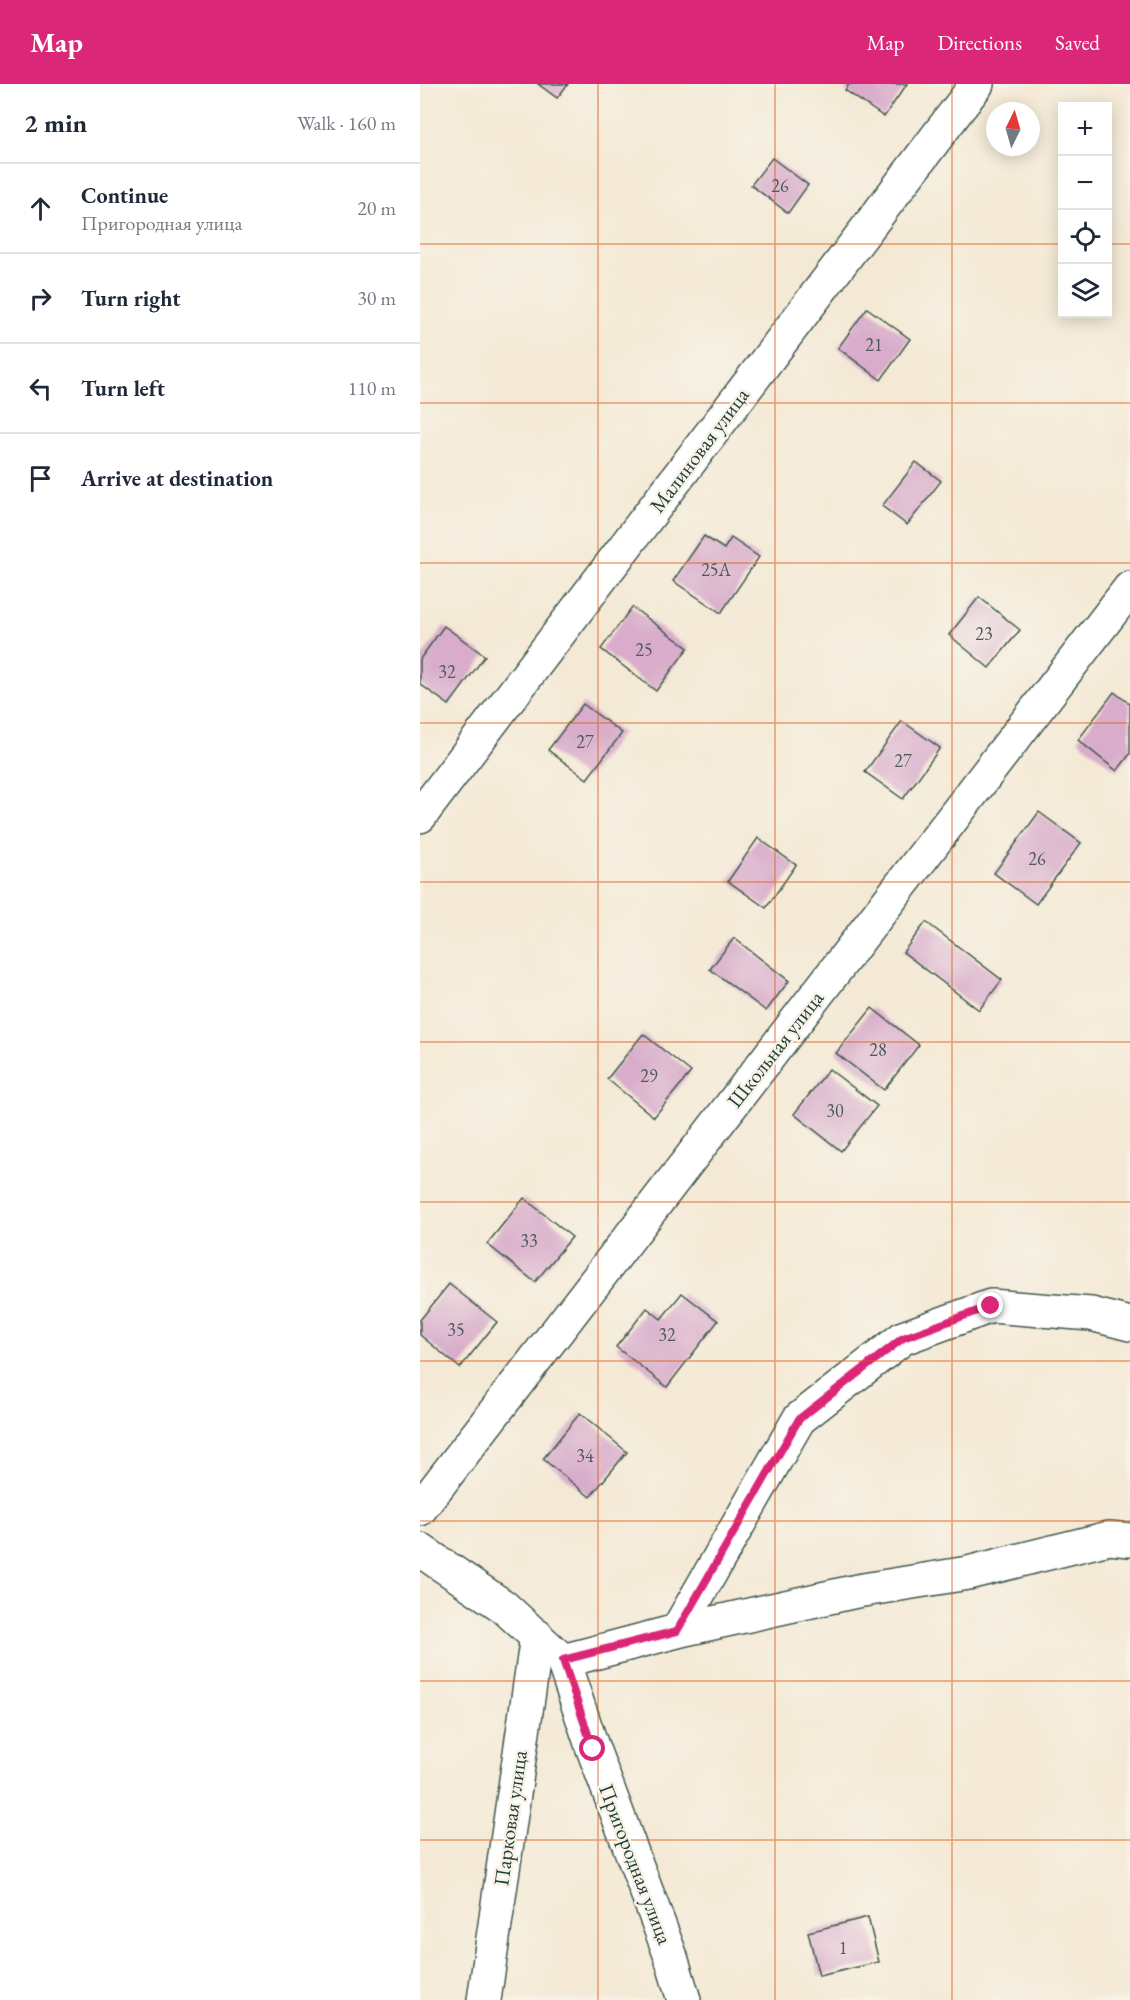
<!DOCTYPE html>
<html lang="en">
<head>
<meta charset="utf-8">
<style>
	body { margin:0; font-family:"EB Garamond",serif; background:#f6f6f7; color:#1f2937 }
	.controls { position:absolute; right:18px; top:18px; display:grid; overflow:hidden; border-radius:0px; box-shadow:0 3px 15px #0003 }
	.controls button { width:54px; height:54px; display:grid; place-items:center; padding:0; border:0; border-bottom:2px solid #e0e1e3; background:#fff; color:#1f2937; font:30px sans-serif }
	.compass { position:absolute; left:566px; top:18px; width:54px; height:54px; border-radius:50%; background:#fff; box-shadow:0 3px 15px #0003; rotate:5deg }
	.stop { position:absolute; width:18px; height:18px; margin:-14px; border:4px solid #db2777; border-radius:50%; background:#fff }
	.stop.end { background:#db2777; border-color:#fff; box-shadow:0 2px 6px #0008 }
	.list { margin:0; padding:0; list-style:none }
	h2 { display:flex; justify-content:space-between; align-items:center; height:78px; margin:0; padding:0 24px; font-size:26px }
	h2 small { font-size:20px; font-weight:400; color:#747a83 }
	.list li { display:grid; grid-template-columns:39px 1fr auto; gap:18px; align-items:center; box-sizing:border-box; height:90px; padding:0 24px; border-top:2px solid #e0e1e3 }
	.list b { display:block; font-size:22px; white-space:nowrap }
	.list p { margin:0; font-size:20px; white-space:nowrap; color:#747a83 }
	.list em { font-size:20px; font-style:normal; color:#747a83 }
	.icon { flex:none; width:33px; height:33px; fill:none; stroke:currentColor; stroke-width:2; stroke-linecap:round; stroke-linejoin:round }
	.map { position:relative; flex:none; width:710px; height:1916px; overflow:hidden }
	header { display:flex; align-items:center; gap:36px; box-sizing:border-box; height:84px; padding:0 30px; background:#db2777; color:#fff }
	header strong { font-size:28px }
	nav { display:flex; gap:33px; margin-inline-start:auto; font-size:21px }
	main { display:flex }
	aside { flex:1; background:#fff }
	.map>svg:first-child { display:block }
	.building { fill:#d8acca }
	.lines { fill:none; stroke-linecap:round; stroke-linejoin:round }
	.street-casing { stroke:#3f574c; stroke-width:36 }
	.street { stroke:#fff; stroke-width:33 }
	.route { stroke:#db2777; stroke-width:8 }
	.grid { fill:none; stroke:#de580e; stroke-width:1.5; stroke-opacity:0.55 }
	.labels { text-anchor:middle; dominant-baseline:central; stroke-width:5; stroke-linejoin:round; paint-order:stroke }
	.number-label { font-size:18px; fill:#4d595a }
	.street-label { font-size:21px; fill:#1f3d34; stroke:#f7f3e8 }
</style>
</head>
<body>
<header>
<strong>Map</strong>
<nav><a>Map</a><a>Directions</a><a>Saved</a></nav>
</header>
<main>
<aside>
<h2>2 min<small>Walk · 160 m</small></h2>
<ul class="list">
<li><svg class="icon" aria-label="ahead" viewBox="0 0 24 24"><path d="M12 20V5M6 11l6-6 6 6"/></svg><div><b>Continue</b><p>Пригородная улица</p></div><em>20 m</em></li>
<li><svg class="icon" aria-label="right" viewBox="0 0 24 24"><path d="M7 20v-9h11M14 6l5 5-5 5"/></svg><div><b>Turn right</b></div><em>30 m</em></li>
<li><svg class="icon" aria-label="left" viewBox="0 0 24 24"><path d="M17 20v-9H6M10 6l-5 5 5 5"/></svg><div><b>Turn left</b></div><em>110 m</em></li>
<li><svg class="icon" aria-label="arrive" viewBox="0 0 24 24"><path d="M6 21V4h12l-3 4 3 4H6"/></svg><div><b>Arrive at destination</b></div></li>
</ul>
</aside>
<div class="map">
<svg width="710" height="1916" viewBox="0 0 710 1916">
	<rect width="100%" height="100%" fill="#f7f3e8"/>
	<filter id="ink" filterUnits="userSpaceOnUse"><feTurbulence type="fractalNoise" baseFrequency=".0167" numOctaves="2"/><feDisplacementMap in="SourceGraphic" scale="12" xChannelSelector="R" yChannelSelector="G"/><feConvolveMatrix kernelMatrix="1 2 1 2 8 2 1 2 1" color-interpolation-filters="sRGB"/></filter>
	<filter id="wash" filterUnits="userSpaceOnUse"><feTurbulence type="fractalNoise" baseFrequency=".008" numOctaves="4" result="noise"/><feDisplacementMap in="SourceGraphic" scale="24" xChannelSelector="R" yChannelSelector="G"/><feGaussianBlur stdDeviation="1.35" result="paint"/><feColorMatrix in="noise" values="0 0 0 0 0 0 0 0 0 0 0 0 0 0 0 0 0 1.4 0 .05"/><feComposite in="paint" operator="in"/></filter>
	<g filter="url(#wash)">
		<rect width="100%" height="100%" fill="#f4e9d5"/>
		<g id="blocks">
			<g class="building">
				<path d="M118,0H148L137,14Z"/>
				<path d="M429,0H487L464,33L425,6Z"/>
				<path d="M352,74L388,101L368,129L331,101Z"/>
				<path d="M447,224L490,255L461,296L418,264Z"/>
				<path d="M496,378L521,397L487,441L462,422Z"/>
				<path d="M284,452L304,465L311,454L339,473L301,529L253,497Z"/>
				<path d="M559,513L600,546L569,584L529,551Z"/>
				<path d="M212,523L268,564L236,607L181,565Z"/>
				<path d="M24,542L65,572L29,621L0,600V575Z"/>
				<path d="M694,608L710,620V670L697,687L658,656Z"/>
				<path d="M163,620L202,649L167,695L128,666Z"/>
				<path d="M482,637L520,664L483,715L445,688Z"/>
				<path d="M619,728L661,759L616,820L574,789Z"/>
				<path d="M338,754L376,781L346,824L308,797Z"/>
				<path d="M506,838L582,896L559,926L483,868Z"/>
				<path d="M314,854L369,897L346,927L290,885Z"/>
				<path d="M452,924L499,961L464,1006L416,969Z"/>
				<path d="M223,950L271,988L234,1033L187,995Z"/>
				<path d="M409,985L457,1022L421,1067L374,1030Z"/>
				<path d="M104,1114L152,1153L115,1198L67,1160Z"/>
				<path d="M29,1200L77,1238L40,1284L0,1251V1236Z"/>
				<path d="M262,1209L298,1237L247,1303L196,1263L227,1224L241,1235Z"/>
				<path d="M160,1329L207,1368L170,1413L123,1375Z"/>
				<path d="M448,1833L459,1878L399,1892L388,1848Z"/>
			</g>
		</g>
	</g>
	<g filter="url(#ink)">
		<use href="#blocks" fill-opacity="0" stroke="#3f574c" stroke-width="1.5"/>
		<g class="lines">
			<g class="street-casing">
				<g id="street">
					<path d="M0,732L557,0"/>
					<path d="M0,1425L710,504"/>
					<path d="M0,1466L83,1522L143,1577L257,1547L379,1335L483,1254L571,1222L671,1230L710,1240"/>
					<path d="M257,1547L437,1507L548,1489L689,1454L710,1456"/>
					<path d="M143,1577L173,1665L250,1870L264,1916"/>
					<path d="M64,1916L117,1552"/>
				</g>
			</g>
			<use href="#street" class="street"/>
		</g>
	</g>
	<g class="lines" filter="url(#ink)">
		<path class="route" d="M173,1665L143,1576L257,1547L379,1335L483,1254L571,1222"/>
	</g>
	<path class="grid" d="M178,0V1916M355,0V1916M532,0V1916M0,160H642M688,160H710M0,319H710M0,479H710M0,639H710M0,798H710M0,958H710M0,1118H710M0,1277H710M0,1437H710M0,1597H710M0,1756H710"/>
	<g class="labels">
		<g class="number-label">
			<text x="360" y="101">26</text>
			<text x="454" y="260">21</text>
			<text x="296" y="485">25А</text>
			<text x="564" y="549">23</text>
			<text x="224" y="565">25</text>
			<text x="27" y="587">32</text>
			<text x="165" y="657">27</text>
			<text x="483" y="676">27</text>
			<text x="617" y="774">26</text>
			<text x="458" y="965">28</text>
			<text x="229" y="991">29</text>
			<text x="415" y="1026">30</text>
			<text x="109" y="1156">33</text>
			<text x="36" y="1245">35</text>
			<text x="247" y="1250">32</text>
			<text x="165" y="1371">34</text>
			<text x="423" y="1863">1</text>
		</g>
		<g class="street-label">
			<text transform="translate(279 366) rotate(-53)">Малиновая улица</text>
			<text transform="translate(355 965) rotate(-52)">Школьная улица</text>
			<text transform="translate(90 1734) rotate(-82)">Парковая улица</text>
			<text transform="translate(216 1780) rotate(69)">Пригородная улица</text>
		</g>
	</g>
</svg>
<div class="controls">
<button>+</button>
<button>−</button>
<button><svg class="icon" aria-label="locate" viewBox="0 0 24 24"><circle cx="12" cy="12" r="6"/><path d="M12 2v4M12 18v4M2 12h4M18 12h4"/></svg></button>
<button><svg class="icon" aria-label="layers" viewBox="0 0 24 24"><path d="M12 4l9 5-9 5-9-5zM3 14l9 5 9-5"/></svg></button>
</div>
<svg class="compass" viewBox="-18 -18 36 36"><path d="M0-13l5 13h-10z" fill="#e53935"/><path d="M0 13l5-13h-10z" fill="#747a83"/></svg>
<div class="stop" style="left:173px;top:1665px"></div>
<div class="stop end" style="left:571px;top:1222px"></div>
</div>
</main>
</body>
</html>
